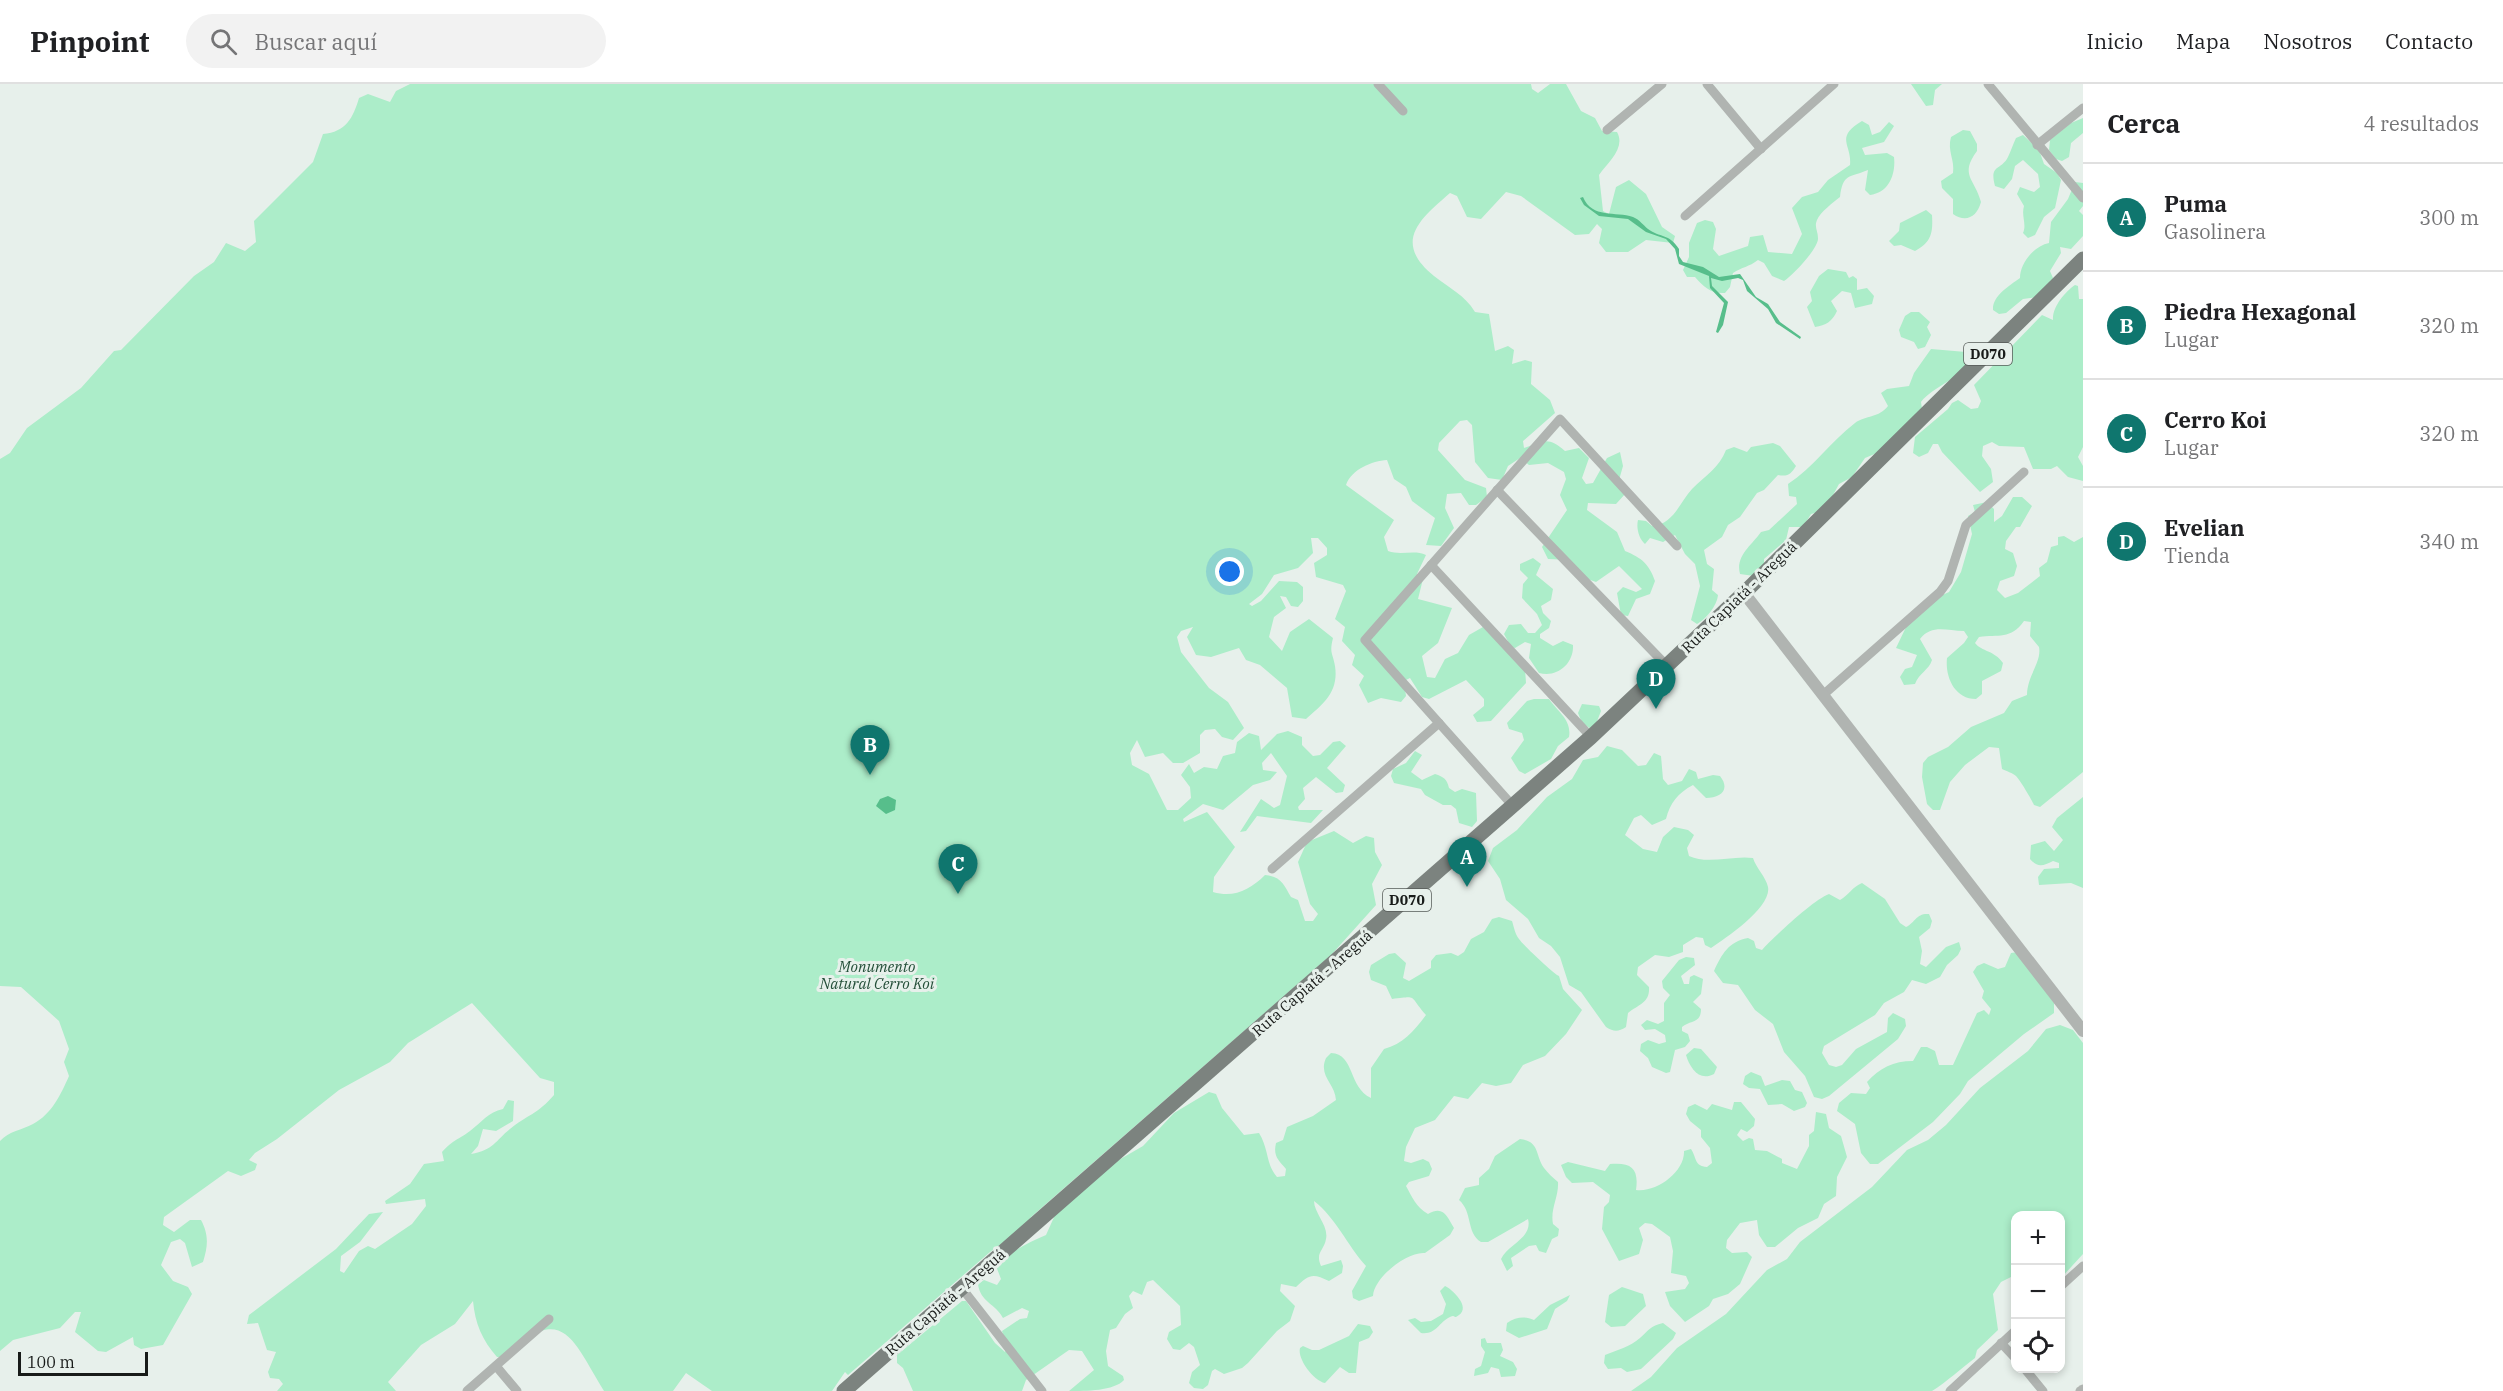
<!DOCTYPE html>
<html lang="es">
<head>
<meta charset="utf-8">
<style>
	body { margin:0; font-family:"IBM Plex Serif",serif; background:#f2f2f2; color:#202124 }
	.controls { position:absolute; right:18px; bottom:18px; display:grid; overflow:hidden; border-radius:12px; box-shadow:0 3px 9px #0003 }
	.controls button { width:54px; height:54px; display:grid; place-items:center; padding:0; border:0; border-bottom:2px solid #e0e0e0; background:#fff; color:#202124; font:30px sans-serif }
	.scale { position:absolute; left:18px; bottom:15px; width:130px; box-sizing:border-box; padding-left:6px; border:3px solid #181b19; border-top:0; font-size:16px; line-height:21px; white-space:nowrap; color:#181b19; -webkit-text-stroke:4px #e7f0eb; paint-order:stroke }
	.you { position:absolute; left:1230px; top:488px; width:21px; height:21px; margin:-15px; border:4px solid #fff; border-radius:50%; background:#1a73e8; box-shadow:0 0 0 9px #1a73e833 }
	.badge { display:grid; place-items:center; width:39px; height:39px; border-radius:50%; background:#0f766e; color:#fff; font-size:20px; font-weight:700 }
	.pin { position:absolute; translate:-50% -50px; filter:drop-shadow(0 2px 3px #0008) }
	.pin::after { content:''; position:absolute; top:32px; width:21px; height:18px; background:inherit; clip-path:polygon(0 0,100% 0,50% 100%) }
	.list { margin:0; padding:0; list-style:none }
	h2 { display:flex; justify-content:space-between; align-items:center; height:78px; margin:0; padding:0 24px; font-size:26px }
	h2 small { font-size:20px; font-weight:400; color:#757577 }
	.list li { display:grid; grid-template-columns:39px 1fr auto; gap:18px; align-items:center; box-sizing:border-box; height:108px; padding:0 24px; border-top:2px solid #e0e0e0 }
	.list b { display:block; font-size:22px; white-space:nowrap }
	.list p { margin:0; font-size:20px; white-space:nowrap; color:#757577 }
	.list em { font-size:20px; font-style:normal; color:#757577 }
	.icon { flex:none; width:33px; height:33px; fill:none; stroke:currentColor; stroke-width:2; stroke-linecap:round; stroke-linejoin:round }
	.map { position:relative; flex:none; width:2083px; height:1307px; overflow:hidden }
	header { display:flex; align-items:center; gap:36px; box-sizing:border-box; height:84px; padding:0 30px; background:#fff; border-bottom:2px solid #e0e0e0 }
	header strong { font-size:28px }
	nav { display:flex; gap:33px; margin-inline-start:auto; font-size:21px }
	.search { width:420px; height:54px; background:#f2f2f2; display:flex; align-items:center; gap:15px; box-sizing:border-box; padding:0 21px; border-radius:33px; color:#757577; font-size:22px }
	main { display:flex }
	aside { flex:1; background:#fff }
	.map>svg:first-child { display:block }
	.green { fill:#acedc9 }
	.water { fill:#57be8b }
	.lines { fill:none; stroke-linecap:round; stroke-linejoin:round }
	.minor { stroke:#b0b4b1; stroke-width:9 }
	.tertiary { stroke:#b0b4b1; stroke-width:12 }
	.primary { stroke:#7c837f; stroke-width:15 }
	.labels { text-anchor:middle; dominant-baseline:central; stroke-width:6; stroke-linejoin:round; paint-order:stroke }
	.shield { fill:#e7f0eb; stroke:#565b58; stroke-width:1.5 }
	.shield-label { font-size:14px; font-weight:bold; fill:#181b19 }
	.street-label { font-size:15px; fill:#181b19; stroke:#e7f0eb }
	.park-label { font-size:15px; font-style:italic; fill:#244f39; stroke:#e7f0eb }
</style>
</head>
<body>
<header>
<strong>Pinpoint</strong>
<div class="search"><svg class="icon" aria-label="search" viewBox="0 0 24 24"><circle cx="10" cy="10" r="6"/><path d="M15 15l6 6"/></svg>Buscar aquí</div>
<nav><a>Inicio</a><a>Mapa</a><a>Nosotros</a><a>Contacto</a></nav>
</header>
<main>
<div class="map">
<svg width="2083" height="1307" viewBox="0 0 2083 1307">
	<rect width="100%" height="100%" fill="#e7f0eb"/>
	<g class="green">
		<path d="M410,0H1531L1532,5L1538,9L1550,0H1566L1581,27L1595,34L1602,47L1617,48C1626,64 1608,78 1599,91L1603,127L1609,130L1616,103L1629,96L1646,110L1662,143L1675,152L1673,159L1646,156L1628,168H1606L1599,159L1602,145L1597,140L1589,150L1575,151L1521,112L1506,108L1481,135L1467,133L1457,112L1450,109C1420,135 1392,158 1434,192C1449,204 1465,211 1475,228L1489,230L1495,267L1508,262L1514,266L1512,280L1525,276L1532,278L1531,300L1550,316L1555,329L1523,357L1524,364C1544,357 1548,352 1565,367L1579,364L1589,374L1582,394L1586,400L1593,399L1607,374L1620,368L1623,382L1619,396L1626,409L1616,420L1588,419L1587,426L1617,448L1625,467C1642,474 1649,480 1655,497L1650,510L1636,515L1628,532L1621,531L1617,509L1623,503L1636,508L1642,505L1619,482L1596,498L1582,493L1570,476L1548,475L1542,463L1567,426L1560,411L1566,395L1564,388L1548,379L1529,381L1520,374L1508,382L1502,396L1488,394L1475,378L1472,341L1467,336L1460,337L1439,359L1438,366L1465,396L1486,404L1487,413L1476,421H1469L1461,409L1447,410L1445,424L1454,444L1441,462L1426,461L1435,434L1412,417L1406,403L1394,395L1387,376C1372,377 1352,385 1346,401L1394,436L1384,453L1388,467C1402,472 1414,465 1426,471L1417,490L1423,495L1418,515L1452,524L1438,559L1422,572L1427,593L1435,594L1445,575L1458,569L1469,551L1483,543L1525,585L1526,599L1491,637L1477,638L1473,631L1484,622V615L1466,596L1429,615L1422,613L1410,594L1404,597L1406,612L1401,618L1381,614L1368,619L1359,601L1364,592L1352,581L1355,571L1342,557L1345,543L1335,535L1346,507L1343,501L1316,493L1314,479L1327,471V464L1318,454H1311L1313,469L1298,484L1274,491L1262,510L1249,520L1252,522L1261,517L1279,497L1297,498L1303,503V517L1298,523L1291,522L1286,513L1280,512L1286,524L1274,533L1269,553L1282,567L1290,548L1309,535L1333,554C1329,570 1333,569 1335,582C1339,608 1323,620 1306,635L1292,633L1287,604L1260,581L1246,576L1239,564L1211,573L1196,571L1187,553L1193,543L1181,547L1177,553L1181,568L1209,604L1228,618L1244,644L1233,656L1222,653L1215,645L1205,646L1200,651V669L1183,679H1173L1163,669L1145,673L1137,656L1130,669L1132,681L1149,690L1167,726H1178L1191,714L1190,703L1181,691L1189,680L1194,689L1204,683L1217,685L1223,672L1235,669L1237,658L1249,649L1259,652L1261,666L1277,650L1288,647L1302,653V661L1313,672L1320,671L1333,658L1340,657L1346,662L1327,684L1345,701L1343,708L1336,709L1316,693L1303,704L1305,715L1298,723L1299,726H1323L1311,739L1257,732L1246,747L1240,748L1261,715L1274,724L1280,721L1287,692L1271,669L1262,679L1263,686L1277,688L1270,696L1253,701L1223,726L1203,720L1183,735L1184,738L1207,728L1235,763L1214,793L1213,808C1234,814 1250,806 1265,791C1281,792 1284,801 1291,813L1298,816L1305,837H1313L1318,830L1310,820L1298,778L1307,758L1334,747L1353,759L1366,752L1374,754L1375,768L1382,781L1372,800L1376,821L1332,870L1031,1133L1028,1140L990,1168L848,1291L845,1288L832,1307H712L686,1289L673,1307H604C573,1257 563,1216 505,1273H497C482,1256 475,1239 473,1217L455,1240L421,1261L388,1298L396,1307H277L283,1300L279,1295L270,1294L268,1288L276,1268L267,1266L258,1239L247,1240L249,1231L336,1165L369,1130L383,1128L360,1158L341,1172L340,1187L344,1189L359,1167L368,1162L375,1165L412,1140L426,1122L425,1115L386,1120L385,1117L410,1100L424,1080L444,1077L442,1068C454,1055 458,1056 470,1047C482,1038 488,1028 503,1025L508,1016L514,1017L513,1037L496,1047L483,1045L478,1062L471,1070C494,1066 495,1057 510,1045C527,1031 538,1030 554,1011V998L540,994L472,919L408,959L390,978L339,1006L277,1055L255,1069L249,1076L257,1080L255,1086L241,1092L228,1087L164,1133L163,1141L174,1148L190,1136H201C209,1151 208,1162 203,1178L192,1183L185,1159L180,1155L171,1158L161,1181L173,1197L188,1203L192,1210L163,1261L141,1265L134,1261L133,1253L106,1268L98,1267L75,1248L81,1228H75L60,1244L13,1256L0,1267V1057C9,1047 22,1046 33,1040C52,1030 61,1010 69,992L64,978L69,965L59,937L21,903L0,902V375L10,369L27,344L81,304L114,267L121,266L194,192L214,178L226,159L245,167L256,158L254,137L313,78L323,50C346,48 353,34 359,14L368,10L390,18L396,7Z"/>
		<path d="M1911,0H1942L1935,6L1933,21L1926,22Z"/>
		<path d="M2083,34V49L2071,59L2069,73L2062,77L2056,75L2049,66L2050,56L2071,39Z"/>
		<path d="M1862,37L1869,41L1872,51L1880,48L1889,38L1894,42L1884,58L1862,64L1865,71L1887,69L1894,73C1896,90 1889,109 1870,111L1865,106L1868,86C1849,94 1843,89 1840,113C1834,118 1820,128 1817,136C1814,143 1818,147 1818,154C1819,164 1792,192 1784,197L1772,192L1764,179L1758,176C1749,183 1742,183 1733,189L1730,203L1725,209C1711,210 1704,203 1695,193H1687L1683,186L1689,173V159L1697,139L1705,136L1713,138L1716,145L1713,165L1719,172L1748,162L1750,153L1763,151L1768,168L1792,170L1802,150L1792,124L1802,113L1818,108L1828,96L1850,81C1852,60 1834,54 1862,37Z"/>
		<path d="M1963,46L1970,47L1977,60V67C1959,91 1975,95 1981,118C1977,133 1966,139 1953,130V115L1942,104L1941,97L1953,89C1955,76 1947,67 1951,53Z"/>
		<path d="M2023,51L2039,66L2044,80L2057,89L2061,96L2055,124L2044,133L2035,151L2028,154L2023,149C2027,140 2021,132 2024,122L2017,110L2020,103L2034,108L2040,103L2038,90L2023,76L2015,82L2012,95L2004,105L1995,102C1989,80 2001,87 2008,73C2011,67 2013,60 2016,54Z"/>
		<path d="M2075,98L2083,99V122L2079,127L2083,131V152L2071,165L2060,163L2061,169L2050,187L2053,194L2044,212L2023,215L2006,229L1999,230L1993,226C1992,212 2009,202 2020,194C2020,179 2034,162 2049,159L2051,138L2068,115Z"/>
		<path d="M1926,126L1932,131C1933,148 1932,158 1915,167L1901,161L1894,162L1889,157L1899,147L1900,139Z"/>
		<path d="M1828,185L1846,188L1849,194L1853,192L1857,195V206L1867,204L1874,212L1872,220L1855,224L1851,209L1842,207L1831,217L1837,227C1832,238 1826,241 1815,243L1807,223L1812,217L1810,208L1819,192Z"/>
		<path d="M2075,201L2078,202L2079,215H2083V363L2078,373L2083,382V397L2068,393L2057,382L2051,385H2033L2024,363L1999,362L1992,358L1983,362L1982,372L1991,385L1993,398L1980,408L1942,368L1938,360H1933L1928,369L1919,373L1913,369L1915,353L1948,325L1952,319L1958,316L1971,325L1978,324L1981,317L1974,301L2042,231L2053,236C2052,223 2065,208 2075,201Z"/>
		<path d="M1911,228H1919L1930,238L1927,243L1931,251L1925,263L1918,265L1914,258L1901,253L1899,246L1905,232Z"/>
		<path d="M1931,265L1966,268L1969,276C1960,296 1933,302 1921,318L1922,325L1884,366L1865,374L1852,393L1839,400L1825,426L1811,430L1803,443H1789L1786,456L1764,475V482L1754,492L1740,490C1735,472 1752,461 1761,448L1769,446L1797,420L1796,413L1789,412L1788,400C1813,384 1831,357 1855,339C1866,331 1879,334 1888,322L1881,309L1887,305L1909,302L1914,289Z"/>
		<path d="M1773,359L1780,362L1796,382C1791,390 1788,393 1778,391L1764,406L1757,409L1740,433L1728,441L1722,453L1704,466L1707,480L1714,485L1712,506L1718,511C1717,522 1706,535 1697,540L1691,536L1700,502L1695,480L1685,470L1675,451L1663,458L1650,454L1645,460C1639,455 1636,444 1638,436L1646,437L1652,442C1673,441 1680,418 1692,405C1706,391 1719,384 1726,366L1734,363L1747,368L1751,363Z"/>
		<path d="M2013,413H2022L2032,422L2020,443H2016L2006,457L2005,465L2013,469L2017,482L2014,492L2000,497L1997,506L2005,514L2018,509L2040,492L2039,484L2047,478L2051,463L2058,461V453L2064,452L2074,458L2083,453V688L2040,723L2034,721C2032,716 2020,696 2016,692C2013,689 2006,687 2002,685L1999,664L1989,663L1965,681L1950,698L1940,726H1933L1927,720L1922,693L1923,679L1928,673L1948,663L1971,643L2004,629L2012,617L2027,611C2027,592 2042,578 2039,563L2030,552L2031,538L2024,537C2011,556 1998,550 1979,553L1975,559C1982,568 1994,566 2003,579L2001,587L1982,597V610L1976,615C1954,615 1945,592 1947,574L1964,559L1968,553L1964,547C1946,547 1932,540 1920,555L1932,576C1929,586 1919,589 1915,600L1904,601L1900,593L1905,585L1912,583L1917,571L1896,564L1908,539L1925,519L1949,508L1961,488L1972,450L1968,432L1975,428L1973,421L1987,418L1994,425V438L2002,432Z"/>
		<path d="M1533,474L1541,480L1536,491L1553,505L1551,516L1541,522L1543,529L1551,537L1549,544L1540,550V554L1553,562L1563,557L1573,561C1574,580 1557,594 1539,589L1529,574L1531,560L1525,558L1515,564L1511,563L1504,550L1509,541L1521,540L1528,549H1535L1542,541L1537,530L1522,514L1523,500L1528,494L1520,486V480Z"/>
		<path d="M1534,615H1549C1558,628 1572,636 1569,653L1558,662L1551,675L1525,690L1519,687L1511,674L1524,656L1522,649L1509,645L1507,639L1527,617Z"/>
		<path d="M1582,620L1599,622L1601,627L1596,640L1591,645L1582,639L1578,629Z"/>
		<path d="M1607,662L1622,666L1638,682L1646,681L1654,669L1661,672L1663,695L1668,701L1682,697L1689,685L1696,688L1698,695L1713,691L1720,692C1731,706 1720,714 1706,714L1693,701C1678,709 1670,719 1666,735L1652,741L1641,731L1634,734L1625,751L1643,765L1657,768L1663,753L1674,743L1688,746L1694,751L1687,764L1689,772C1708,781 1733,771 1753,774C1756,784 1766,793 1768,803C1772,823 1726,854 1711,864L1705,861L1703,854L1696,853L1683,861V868L1669,873L1655,871L1638,883L1637,891L1649,903C1650,919 1639,920 1628,929L1626,943C1618,948 1614,948 1606,943L1581,908L1569,901L1560,873L1551,862L1539,854L1528,835L1506,816L1500,795L1488,777L1493,764L1517,746L1547,713L1572,695L1583,676L1598,673Z"/>
		<path d="M1415,667L1422,671L1411,688L1422,696L1435,690C1444,693 1447,695 1449,704L1455,708L1462,705L1476,709L1477,737L1472,743L1459,739L1456,725L1451,721H1443L1425,711L1421,705L1394,699L1391,692L1393,685L1406,679Z"/>
		<path d="M2083,713V809V804L2071,799L2039,801L2038,793L2044,785L2059,784V779L2053,777C2043,782 2038,784 2030,775L2031,761L2045,757L2054,767L2063,756L2052,743L2057,734Z"/>
		<path d="M1862,799L1885,815L1900,839L1906,843C1916,838 1916,829 1929,830L1932,837L1930,844L1919,853L1922,867L1920,880L1926,883L1946,863L1959,858L1961,865L1958,871L1947,881L1940,893L1926,900L1912,896L1904,908L1884,919L1875,931L1824,962L1822,969L1829,981L1836,983L1842,981L1856,965L1887,948L1888,934L1893,929L1905,935L1906,942L1898,955L1829,1012L1822,1015L1814,1013L1805,992L1784,968L1773,940L1755,926L1738,901L1723,899L1714,887C1722,870 1728,858 1748,854L1754,857L1756,864L1762,866C1774,853 1813,816 1829,810L1840,816C1849,811 1852,803 1862,799Z"/>
		<path d="M1499,833L1512,837C1514,843 1515,850 1519,855C1523,861 1554,890 1559,892L1563,905L1582,926L1566,950L1545,972L1523,981L1511,999L1496,1002L1482,999L1468,1015L1454,1012L1435,1036L1415,1044L1406,1063L1404,1077L1411,1079L1423,1075L1429,1078L1432,1085L1429,1092L1409,1098L1406,1102C1412,1113 1416,1123 1428,1130C1444,1121 1447,1133 1454,1144L1450,1151L1425,1169C1408,1167 1374,1193 1373,1212L1359,1217L1353,1214L1352,1207L1366,1182C1347,1161 1336,1134 1314,1117C1314,1129 1329,1142 1326,1155C1324,1167 1315,1168 1321,1182L1341,1176L1343,1182L1342,1189L1329,1197C1313,1189 1309,1190 1296,1203L1281,1200L1280,1207L1295,1222L1290,1237L1277,1247L1248,1279L1242,1284L1224,1290L1215,1285L1212,1287L1208,1301L1203,1305L1194,1304L1189,1299L1192,1288L1200,1281L1194,1263L1189,1259L1180,1266L1173,1265L1167,1255L1169,1248L1181,1241L1180,1222L1153,1196L1147,1198L1142,1211L1133,1207L1129,1212L1133,1224L1125,1230L1116,1244L1110,1246L1106,1267L1108,1282L1123,1292L1124,1296C1114,1307 1086,1307 1069,1307L1094,1286L1082,1267L1069,1266L1026,1296L1022,1307H913L903,1284L897,1279V1271L962,1217H966L995,1259L1005,1268L1007,1262L1002,1247L1020,1235L1027,1234L1029,1227L1022,1224L1003,1234C996,1220 980,1218 978,1200L984,1196L997,1201L1001,1195L996,1182C1009,1168 1029,1158 1046,1151L1055,1131L1098,1088L1143,1062L1174,1029L1209,1008L1216,1010L1222,1024L1244,1051L1259,1049C1269,1065 1266,1081 1277,1093L1285,1092L1286,1085C1278,1076 1273,1072 1276,1059L1283,1056L1287,1043L1313,1032L1336,1016C1335,999 1318,992 1326,974L1331,969C1355,970 1348,1003 1371,1014V984L1384,965C1403,960 1414,947 1426,931C1408,911 1419,912 1392,915L1386,902L1371,896L1369,888L1371,881L1389,870L1395,869L1406,879L1403,894L1409,897L1431,884V877L1436,871L1451,869L1458,872L1464,868L1471,855L1484,848L1492,835Z"/>
		<path d="M2018,868L2054,919V929L2024,950L1968,997L1960,1010L1933,1038L1878,1080H1870L1861,1069L1855,1040L1837,1027L1839,1019L1851,1009L1866,1010L1870,1004L1867,998C1880,984 1893,977 1913,977L1921,963H1927L1935,967L1939,981H1953L1977,929L1984,926L1989,931L1991,925L1982,914L1984,907L1973,888L1977,882L1984,879L1998,885L2005,883L2011,869Z"/>
		<path d="M1686,873L1694,874L1695,881L1681,892L1684,900H1689L1690,893L1694,891L1703,895L1701,910L1693,918L1701,925C1701,940 1690,936 1682,943V947L1688,950L1690,957L1685,963L1675,966L1670,988L1666,989L1652,983L1648,974L1640,967L1641,960L1648,956L1659,960L1666,958L1665,951L1655,945L1645,946L1641,941L1647,936L1658,940L1664,937V919L1670,911L1663,904L1662,897L1679,876Z"/>
		<path d="M2060,941L2073,946L2083,959V1170L2061,1194L2060,1132H2016L2015,1191L2001,1198L1993,1210L1998,1246L1977,1266L1975,1274C1960,1285 1948,1297 1932,1307H1631L1651,1293L1677,1264L1726,1230L1767,1186L1787,1175L1800,1158L1872,1103L1907,1066L1928,1056L1946,1041L1980,1004L2028,967L2046,945Z"/>
		<path d="M1694,964L1701,965L1717,983L1714,990C1699,998 1690,984 1686,971Z"/>
		<path d="M1751,988L1761,992L1765,1002L1782,996L1790,997L1795,1006L1802,1008L1807,1019L1805,1023L1794,1027L1782,1020L1768,1021L1760,1005L1749,1004L1743,1000L1745,992Z"/>
		<path d="M1734,1018H1741L1755,1035L1754,1042L1747,1048L1741,1045L1737,1051L1743,1057L1749,1054L1753,1055L1755,1066L1767,1067L1782,1075V1079L1797,1085L1809,1062V1051L1814,1047L1816,1028L1826,1030L1829,1044L1841,1052L1847,1073L1837,1093L1836,1112L1824,1120L1818,1134L1798,1144L1775,1163H1767L1759,1151L1757,1136L1740,1139L1727,1156L1726,1164L1732,1169L1747,1168L1752,1173L1740,1200L1728,1210L1713,1215L1709,1222L1685,1238L1670,1222L1665,1208L1685,1205L1689,1199L1686,1192L1671,1189L1673,1167L1670,1153L1652,1140L1645,1139L1639,1144L1643,1156L1639,1170L1619,1177L1602,1145L1604,1123L1609,1118L1610,1111L1593,1098L1572,1099L1566,1093L1561,1081L1568,1078L1605,1087L1610,1080C1632,1078 1639,1085 1636,1106C1656,1109 1685,1088 1684,1067L1691,1065C1697,1074 1694,1082 1707,1083L1712,1079L1710,1064L1701,1053V1046L1690,1037L1686,1030L1688,1023L1695,1020L1707,1026L1712,1020L1732,1026Z"/>
		<path d="M1520,1055C1540,1057 1535,1071 1544,1084C1548,1089 1553,1094 1558,1098C1559,1113 1550,1125 1553,1140L1559,1145L1558,1152L1552,1155L1546,1169L1539,1167L1536,1161L1529,1162L1511,1174L1513,1182L1507,1187L1501,1175C1508,1160 1533,1154 1528,1135L1488,1158H1481C1466,1149 1473,1128 1459,1116L1465,1104L1479,1101V1094L1489,1085L1495,1072Z"/>
		<path d="M1445,1202C1452,1205 1471,1223 1459,1231C1452,1236 1457,1230 1450,1233C1438,1239 1436,1251 1421,1249L1408,1236L1415,1234L1421,1238L1431,1237L1443,1230L1446,1220L1440,1207Z"/>
		<path d="M1622,1203L1643,1210L1646,1222L1625,1242L1611,1243L1605,1238L1609,1211Z"/>
		<path d="M1570,1211L1567,1217L1555,1225L1547,1245L1519,1254L1506,1247L1507,1239C1516,1233 1525,1232 1534,1236L1550,1221Z"/>
		<path d="M1663,1239L1676,1249L1673,1255L1641,1285L1627,1288L1621,1284L1608,1285L1604,1279L1605,1271C1617,1266 1630,1263 1640,1254C1649,1246 1650,1242 1663,1239Z"/>
		<path d="M1358,1240L1370,1242L1373,1248L1369,1254L1359,1258L1356,1289H1349L1340,1283L1325,1299C1314,1297 1297,1275 1300,1264L1303,1262L1312,1266H1319L1349,1252Z"/>
		<path d="M1485,1254L1487,1259H1501L1503,1266L1500,1272L1513,1278L1517,1285L1515,1292L1501,1293L1499,1285L1491,1283L1488,1289L1474,1292L1475,1285L1481,1282L1485,1268L1481,1262V1255Z"/>
	</g>
	<g class="water">
		<path d="M1583,113C1592,135 1616,127 1633,133C1640,136 1643,141 1648,145C1660,154 1669,149 1679,165V172L1683,178L1703,183L1719,193L1740,190L1756,213L1768,220L1780,238L1801,253L1800,255L1776,239L1768,225L1747,207L1743,196L1738,194L1722,197L1711,194L1712,202L1728,218L1723,241L1718,249L1716,248L1724,219L1710,204L1709,192L1679,180L1675,165L1666,155L1646,148L1628,135L1599,132L1584,121L1580,114Z"/>
		<path d="M888,712L896,716L895,726L886,730L876,722L880,715Z"/>
	</g>
	<g class="lines">
		<g class="minor">
			<path d="M1378,0L1403,27"/>
			<path d="M1707,0L1761,65"/>
			<path d="M1988,0L2083,114"/>
			<path d="M1607,46L1662,0"/>
			<path d="M2037,61L2083,24"/>
			<path d="M1685,132L1834,0"/>
			<path d="M1497,406L1667,582"/>
			<path d="M1431,481L1591,653"/>
			<path d="M1823,611L1940,508L1948,497L1966,441L2024,388"/>
			<path d="M1513,722L1365,556L1560,335L1677,462"/>
			<path d="M1272,785L1439,639"/>
			<path d="M961,1203L1042,1307"/>
			<path d="M2060,1203L2083,1182"/>
			<path d="M2001,1259L2016,1275"/>
			<path d="M496,1282L517,1307"/>
			<path d="M2024,1284L2043,1307"/>
			<path d="M467,1307L549,1235"/>
			<path d="M1950,1307L2016,1246"/>
			<path d="M2080,1307L2083,1305"/>
		</g>
		<path class="tertiary" d="M1744,509L2083,947"/>
		<path class="primary" d="M844,1307L1591,653L1744,509L2083,175"/>
	</g>
	<g class="labels">
		<g class="shield">
			<rect x="1964" y="259" width="48" height="22" rx="4.5"/>
			<rect x="1383" y="805" width="48" height="22" rx="4.5"/>
		</g>
		<g class="shield-label">
			<text x="1988" y="270">D070</text>
			<text x="1407" y="816">D070</text>
		</g>
		<g class="street-label">
			<text transform="translate(1739 513) rotate(-44)">Ruta Capiatá - Areguá</text>
			<text transform="translate(1312 899) rotate(-41)">Ruta Capiatá - Areguá</text>
			<text transform="translate(945 1218) rotate(-41)">Ruta Capiatá - Areguá</text>
		</g>
		<g class="park-label">
			<text x="877" y="882">Monumento<tspan x="877" dy="17">Natural Cerro Koi</tspan></text>
		</g>
	</g>
</svg>
<div class="controls">
<button>+</button>
<button>−</button>
<button><svg class="icon" aria-label="locate" viewBox="0 0 24 24"><circle cx="12" cy="12" r="6"/><path d="M12 2v4M12 18v4M2 12h4M18 12h4"/></svg></button>
</div>
<div class="scale">100 m</div>
<div class="you"></div>
<div class="pin badge" style="left:1467px;top:803px">A</div>
<div class="pin badge" style="left:870px;top:691px">B</div>
<div class="pin badge" style="left:958px;top:810px">C</div>
<div class="pin badge" style="left:1656px;top:625px">D</div>
</div>
<aside>
<h2>Cerca<small>4 resultados</small></h2>
<ul class="list">
<li><span class="badge">A</span><div><b>Puma</b><p>Gasolinera</p></div><em>300 m</em></li>
<li><span class="badge">B</span><div><b>Piedra Hexagonal</b><p>Lugar</p></div><em>320 m</em></li>
<li><span class="badge">C</span><div><b>Cerro Koi</b><p>Lugar</p></div><em>320 m</em></li>
<li><span class="badge">D</span><div><b>Evelian</b><p>Tienda</p></div><em>340 m</em></li>
</ul>
</aside>
</main>
</body>
</html>
